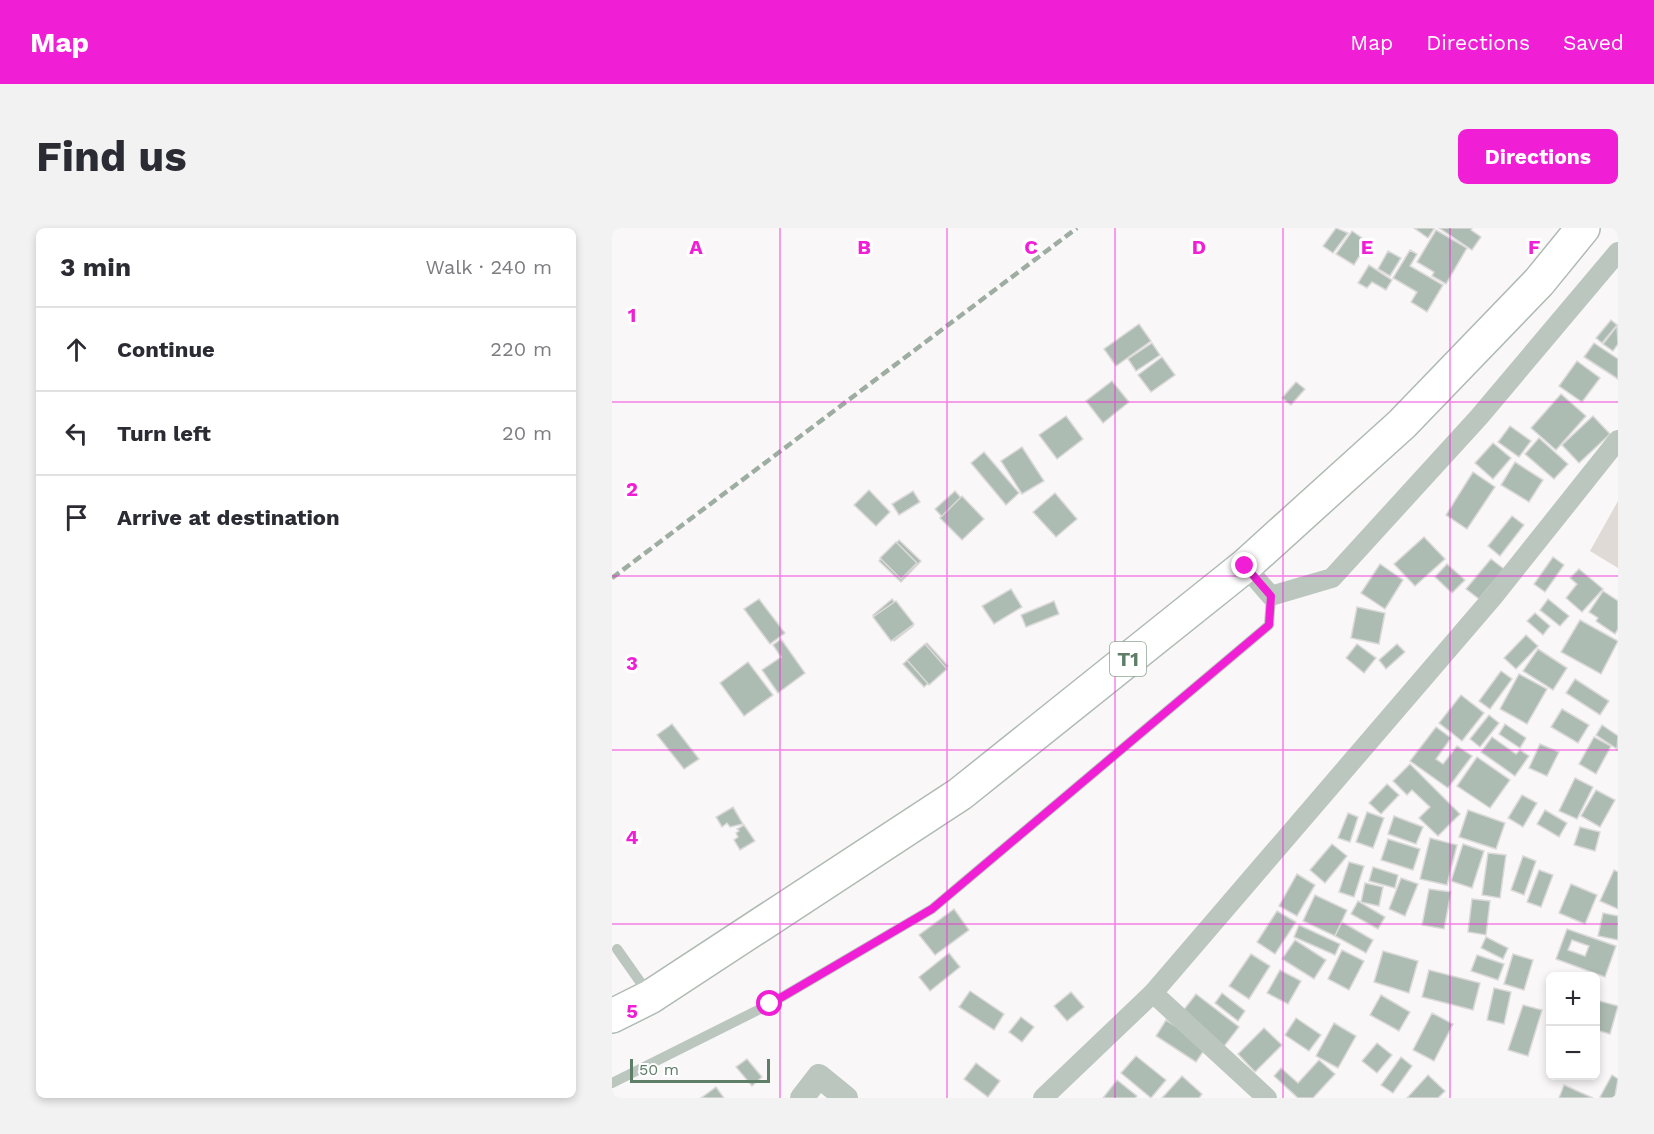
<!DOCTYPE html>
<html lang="en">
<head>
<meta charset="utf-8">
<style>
	body { margin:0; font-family:"Work Sans",sans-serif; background:#f2f2f3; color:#2b2b33 }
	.controls { position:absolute; right:18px; bottom:18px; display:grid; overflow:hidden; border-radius:9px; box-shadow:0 3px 9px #0003 }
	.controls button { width:54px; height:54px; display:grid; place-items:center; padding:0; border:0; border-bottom:2px solid #e1e1e2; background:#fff; color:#2b2b33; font:30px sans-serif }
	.scale { position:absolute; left:18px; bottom:15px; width:140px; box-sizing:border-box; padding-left:6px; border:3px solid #5e7e68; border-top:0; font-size:16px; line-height:21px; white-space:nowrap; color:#5e7e68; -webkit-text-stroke:4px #fff; paint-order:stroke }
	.stop { position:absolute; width:18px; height:18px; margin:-14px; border:4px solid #f01fd6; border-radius:50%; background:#fff }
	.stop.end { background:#f01fd6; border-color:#fff; box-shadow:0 2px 6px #0008 }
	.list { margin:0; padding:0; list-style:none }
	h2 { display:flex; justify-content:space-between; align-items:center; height:78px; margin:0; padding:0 24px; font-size:26px }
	h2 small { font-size:20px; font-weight:400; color:#7c7c81 }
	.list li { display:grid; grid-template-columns:39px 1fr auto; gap:18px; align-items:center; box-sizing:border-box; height:84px; padding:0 24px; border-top:2px solid #e1e1e2 }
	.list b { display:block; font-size:22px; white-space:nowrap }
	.list em { font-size:20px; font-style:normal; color:#7c7c81 }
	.icon { flex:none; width:33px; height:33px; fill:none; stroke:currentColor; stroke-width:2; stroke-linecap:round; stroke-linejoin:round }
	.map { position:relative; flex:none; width:1006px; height:870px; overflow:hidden; border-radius:9px }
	header { display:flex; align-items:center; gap:36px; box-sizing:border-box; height:84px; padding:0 30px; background:#f01fd6; color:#fff }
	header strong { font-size:28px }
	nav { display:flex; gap:33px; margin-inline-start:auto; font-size:21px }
	.intro { display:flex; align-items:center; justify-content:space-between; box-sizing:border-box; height:144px; padding:0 36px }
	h1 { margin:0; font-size:42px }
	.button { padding:15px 27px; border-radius:9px; background:#f01fd6; color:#fff; font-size:21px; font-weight:700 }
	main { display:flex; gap:36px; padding:0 36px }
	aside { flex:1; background:#fff; border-radius:9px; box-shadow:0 3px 9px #0003 }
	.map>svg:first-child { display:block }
	.green { fill:#dfdad5 }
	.building { fill:#adbcb2; stroke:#dbd9d9; stroke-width:1.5; fill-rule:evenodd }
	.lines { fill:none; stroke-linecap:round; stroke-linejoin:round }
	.trunk-casing { stroke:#afbab2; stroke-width:36 }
	.service { stroke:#bac6be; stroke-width:10 }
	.minor { stroke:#bac6be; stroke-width:20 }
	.tertiary { stroke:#bac6be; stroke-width:24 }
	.trunk { stroke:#fff; stroke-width:33 }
	.rail { stroke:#9dada2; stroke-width:4.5; stroke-dasharray:9 4.5; stroke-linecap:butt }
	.route { stroke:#f01fd6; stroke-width:8 }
	.grid { fill:none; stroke:#f01fd6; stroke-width:1.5; stroke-opacity:0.55 }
	.labels { text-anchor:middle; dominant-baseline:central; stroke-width:6; stroke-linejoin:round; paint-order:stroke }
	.shield { fill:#fff; stroke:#8ea595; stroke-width:1.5 }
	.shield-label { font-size:20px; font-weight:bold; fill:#5e7e68 }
	.grid-label { font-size:20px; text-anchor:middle; font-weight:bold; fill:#f01fd6; stroke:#fff; stroke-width:6; stroke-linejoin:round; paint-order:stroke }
</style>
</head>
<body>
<header>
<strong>Map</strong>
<nav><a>Map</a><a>Directions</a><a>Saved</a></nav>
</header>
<div class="intro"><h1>Find us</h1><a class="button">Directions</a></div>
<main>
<aside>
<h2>3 min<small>Walk · 240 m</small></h2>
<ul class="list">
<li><svg class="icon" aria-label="ahead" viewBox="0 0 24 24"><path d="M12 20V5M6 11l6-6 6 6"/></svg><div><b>Continue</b></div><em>220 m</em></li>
<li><svg class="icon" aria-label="left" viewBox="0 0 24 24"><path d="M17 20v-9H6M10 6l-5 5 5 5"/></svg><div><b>Turn left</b></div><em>20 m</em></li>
<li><svg class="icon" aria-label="arrive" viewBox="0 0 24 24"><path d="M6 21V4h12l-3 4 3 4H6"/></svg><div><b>Arrive at destination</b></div></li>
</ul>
</aside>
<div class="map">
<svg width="1006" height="870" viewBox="0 0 1006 870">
	<rect width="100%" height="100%" fill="#f9f7f7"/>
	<path class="green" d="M1006,273V340L978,323Z"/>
	<g class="building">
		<path d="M724,0L736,5L721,25L711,18Z"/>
		<path d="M802,0H820L822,1L816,10Z"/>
		<path d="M827,0H860L859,2L869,9L860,22Z"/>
		<path d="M824,2L855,20L834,56L820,48L822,44L805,34Z"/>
		<path d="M740,3L756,14L742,37L724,26Z"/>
		<path d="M798,22L805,26L798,38L831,57L815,84L799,74L805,64L781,50Z"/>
		<path d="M776,23L789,30L778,48L766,41Z"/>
		<path d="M757,37L780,52L774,62L760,54L755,60L746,55Z"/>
		<path d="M999,92L1005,97L990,115L984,110Z"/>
		<path d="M527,96L539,113L504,138L492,121Z"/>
		<path d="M1005,98L1006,116L1001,123L991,116Z"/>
		<path d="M540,115L548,127L524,143L516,131Z"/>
		<path d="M982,115L1006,131V151L972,129Z"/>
		<path d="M550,129L563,147L539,164L526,147Z"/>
		<path d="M965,133L988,150L970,174L947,158Z"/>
		<path d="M500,153L517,174L491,195L474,173Z"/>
		<path d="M684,154L693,161L679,177L670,170Z"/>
		<path d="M949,166L974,188L944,222L919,200Z"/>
		<path d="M454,188L471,211L445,231L427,207Z"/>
		<path d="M981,188L998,206L967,235L950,217Z"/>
		<path d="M898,198L919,213L907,229L886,214Z"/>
		<path d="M927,210L956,236L942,251L913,226Z"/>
		<path d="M881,215L899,230L881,251L863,235Z"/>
		<path d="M410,219L432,253L410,266L389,233Z"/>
		<path d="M372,224L407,265L394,277L359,235Z"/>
		<path d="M903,234L931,252L917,274L889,257Z"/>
		<path d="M861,244L883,259L855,301L834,287Z"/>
		<path d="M257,262L278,284L264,298L242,277Z"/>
		<path d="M301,263L308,274L287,287L280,276Z"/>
		<path d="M343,263L366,289L346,306L323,281Z"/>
		<path d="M443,265L465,291L444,309L421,284Z"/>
		<path d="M350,268L372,291L350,312L328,290Z"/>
		<path d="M900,288L912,297L888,328L876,318Z"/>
		<path d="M812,309L833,331L803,358L782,336Z"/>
		<path d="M287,312L309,333L289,354L267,333Z"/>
		<path d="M284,314L305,335L289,351L268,330Z"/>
		<path d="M941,329L952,337L933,364L922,356Z"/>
		<path d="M879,331L892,341L867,371L854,361Z"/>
		<path d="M768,336L791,352L773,381L749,365Z"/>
		<path d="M835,336L853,352L840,365L823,349Z"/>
		<path d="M967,341L991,361L970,384L954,370L965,356L958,350Z"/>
		<path d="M399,361L410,379L382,396L370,378Z"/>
		<path d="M991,363L1006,373V401L1003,406L984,393L986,390L977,384Z"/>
		<path d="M147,371L173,405L158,416L132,381Z"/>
		<path d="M280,371L301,398L282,413L261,387Z"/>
		<path d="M936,371L957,388L948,398L928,382Z"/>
		<path d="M284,373L302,396L279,413L261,389Z"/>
		<path d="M442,373L447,386L414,399L409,387Z"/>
		<path d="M745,379L773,385L767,416L739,410Z"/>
		<path d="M923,385L938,398L931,407L915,393Z"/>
		<path d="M968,392L1006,413L989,446L949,424Z"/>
		<path d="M914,407L926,418L904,441L892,430Z"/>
		<path d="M169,411L193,445L166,465L150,442L169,429L161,417Z"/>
		<path d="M315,415L336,438L312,459L291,436Z"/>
		<path d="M313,416L335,441L317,457L295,432Z"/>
		<path d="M745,416L764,430L752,445L734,430Z"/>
		<path d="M785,416L793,424L774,441L767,432Z"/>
		<path d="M926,421L955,440L941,462L911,443Z"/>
		<path d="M136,434L161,467L132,488L108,455Z"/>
		<path d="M889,443L900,451L878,481L867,473Z"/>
		<path d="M907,446L935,461L915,496L888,481Z"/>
		<path d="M963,451L997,473L988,487L954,465Z"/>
		<path d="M849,467L872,485L850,513L827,495Z"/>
		<path d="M950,481L977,497L966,515L939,499Z"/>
		<path d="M877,487L887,495L868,519L858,511Z"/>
		<path d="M60,496L87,531L72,541L45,507Z"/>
		<path d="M893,496L914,510L908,520L887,506Z"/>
		<path d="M990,497L1006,508L1005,521L984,507Z"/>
		<path d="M824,499L839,510L824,531L831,536L845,518L860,528L836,560L798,533Z"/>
		<path d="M880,509L904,526L908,522L917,528L903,548L869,524Z"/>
		<path d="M982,509L999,518L984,546L967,536Z"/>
		<path d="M928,516L947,524L935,548L917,540Z"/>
		<path d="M865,529L898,552L878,580L845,558Z"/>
		<path d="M798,536L848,586L826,608L807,590L818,579L800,562L795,567L781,553Z"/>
		<path d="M963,550L981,559L965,591L947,583Z"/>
		<path d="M775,556L787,567L769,586L757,575Z"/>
		<path d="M984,562L1003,572L988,599L969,588Z"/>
		<path d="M910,567L925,575L911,599L896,590Z"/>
		<path d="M121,579L131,596L118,599L115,595L110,599L104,589Z"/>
		<path d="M856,582L893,595L884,621L847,609Z"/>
		<path d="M933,582L955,595L947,609L925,596Z"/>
		<path d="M755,584L772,590L761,620L744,614Z"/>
		<path d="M736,585L746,589L738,614L726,610Z"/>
		<path d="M782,588L811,599L804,616L776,606Z"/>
		<path d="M132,597L143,613L128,622L122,612L126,609L124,605L127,603L125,601Z"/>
		<path d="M968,599L988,604L983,623L962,617Z"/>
		<path d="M818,610L845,617L835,657L808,651Z"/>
		<path d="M776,611L808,621L801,642L769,632Z"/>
		<path d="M720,616L735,628L713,655L698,642Z"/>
		<path d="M851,616L872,623L860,660L839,653Z"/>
		<path d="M876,625L894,627L888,670L870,667Z"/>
		<path d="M911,628L924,633L912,667L899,662Z"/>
		<path d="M737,634L752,638L742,669L727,664Z"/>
		<path d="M761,639L786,647L783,660L757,653Z"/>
		<path d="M927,642L941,647L929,679L915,674Z"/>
		<path d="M1002,642L1006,644V681L988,673Z"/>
		<path d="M685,646L703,657L685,688L667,678Z"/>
		<path d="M789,650L806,656L793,688L777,681Z"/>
		<path d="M753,655L771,659L767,678L749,674Z"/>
		<path d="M959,656L985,667L973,696L947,685Z"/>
		<path d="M817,661L839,664L832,701L810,697Z"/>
		<path d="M703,667L735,682L723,708L691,693Z"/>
		<path d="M860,671L878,673L874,707L856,704Z"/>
		<path d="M746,673L773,689L766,701L739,686Z"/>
		<path d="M342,681L357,702L323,727L307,707Z"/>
		<path d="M665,683L684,694L663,726L645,714Z"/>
		<path d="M991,685L1006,688V712L986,708Z"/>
		<path d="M730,694L761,712L754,725L723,708Z"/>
		<path d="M687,697L728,716L723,727L682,709Z"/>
		<path d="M955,701L1004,718L993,749L944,731ZM960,712L977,718L973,728L956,722Z"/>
		<path d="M874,709L896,720L891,731L869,720Z"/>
		<path d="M683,712L714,732L702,751L670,731Z"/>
		<path d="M730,722L752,733L737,762L716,751Z"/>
		<path d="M771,723L806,733L797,765L762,754Z"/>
		<path d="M337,725L348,739L318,763L307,749Z"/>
		<path d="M639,726L658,738L637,771L617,758Z"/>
		<path d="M901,726L921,732L912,762L892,756Z"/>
		<path d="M865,727L892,736L886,752L859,743Z"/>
		<path d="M668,742L689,753L676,776L655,765Z"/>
		<path d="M817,742L868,755L861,782L810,769Z"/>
		<path d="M882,760L899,764L892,796L875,792Z"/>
		<path d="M358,763L392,786L382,802L347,779Z"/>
		<path d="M459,764L472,779L455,793L442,778Z"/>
		<path d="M610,765L633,783L626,793L603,775Z"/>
		<path d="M584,766L627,799L610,821L567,788Z"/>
		<path d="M769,767L798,784L787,803L758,787Z"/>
		<path d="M984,772L1006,778L998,806L984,802Z"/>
		<path d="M911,777L930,782L916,828L896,822Z"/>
		<path d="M820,785L841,796L822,833L801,822Z"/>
		<path d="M409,789L422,799L410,814L397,804Z"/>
		<path d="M684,790L709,807L697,823L673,807Z"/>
		<path d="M554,792L595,818L584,834L544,808Z"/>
		<path d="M722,795L744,808L726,840L704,828Z"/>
		<path d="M652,800L670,817L643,844L626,826Z"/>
		<path d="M765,815L780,827L765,845L750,833Z"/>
		<path d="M524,828L554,852L539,870L509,845Z"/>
		<path d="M789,829L800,838L781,865L769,857Z"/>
		<path d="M135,831L150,849L140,858L124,839Z"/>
		<path d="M707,832L723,846L701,870H686L662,848L669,840L686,855Z"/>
		<path d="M364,835L388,853L376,869L352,851Z"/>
		<path d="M816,847L833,863L826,870H795Z"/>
		<path d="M1000,847L1006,851L1003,868L1006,870H990L988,869Z"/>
		<path d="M570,848L590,866L587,870H550Z"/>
		<path d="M505,852L525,868L523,870H491Z"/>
		<path d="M952,857L981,870H947Z"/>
		<path d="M104,859L112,870H89Z"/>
	</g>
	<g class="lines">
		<g class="trunk-casing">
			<path id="trunk" d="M0,788L38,769L348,566L633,338L790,196L927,54L971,0"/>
		</g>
		<g class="service">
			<path d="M5,721L36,765"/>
			<path d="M0,855L158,776L320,681L657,397L659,368"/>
		</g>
		<g class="minor">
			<path d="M633,338L659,368L720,350L867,189L1006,24"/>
			<path d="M541,765L655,870"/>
			<path d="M431,870L541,765L881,369L1006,212"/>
		</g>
		<path class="tertiary" d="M190,870L207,848L234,870"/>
		<use href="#trunk" class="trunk"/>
		<path class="rail" d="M0,350L465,0"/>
	</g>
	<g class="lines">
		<path class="route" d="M158,776L320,681L657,397L659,368L633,338"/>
	</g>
	<path class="grid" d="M168,0V870M335,0V870M503,0V870M671,0V870M838,0V870M0,174H1006M0,348H1006M0,522H1006M0,696H1006"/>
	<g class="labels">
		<rect class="shield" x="498" y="414" width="36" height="34" rx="4.5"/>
		<g class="shield-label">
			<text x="516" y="431">T1</text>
		</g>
	</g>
	<g class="grid-label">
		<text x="84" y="26">A</text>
		<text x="252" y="26">B</text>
		<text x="419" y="26">C</text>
		<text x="587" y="26">D</text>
		<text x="755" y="26">E</text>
		<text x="922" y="26">F</text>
		<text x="20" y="94">1</text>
		<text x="20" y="268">2</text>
		<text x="20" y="442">3</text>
		<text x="20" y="616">4</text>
		<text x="20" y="790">5</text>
	</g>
</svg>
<div class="controls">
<button>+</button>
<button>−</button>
</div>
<div class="scale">50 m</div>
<div class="stop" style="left:158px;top:776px"></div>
<div class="stop end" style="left:633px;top:338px"></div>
</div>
</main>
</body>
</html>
